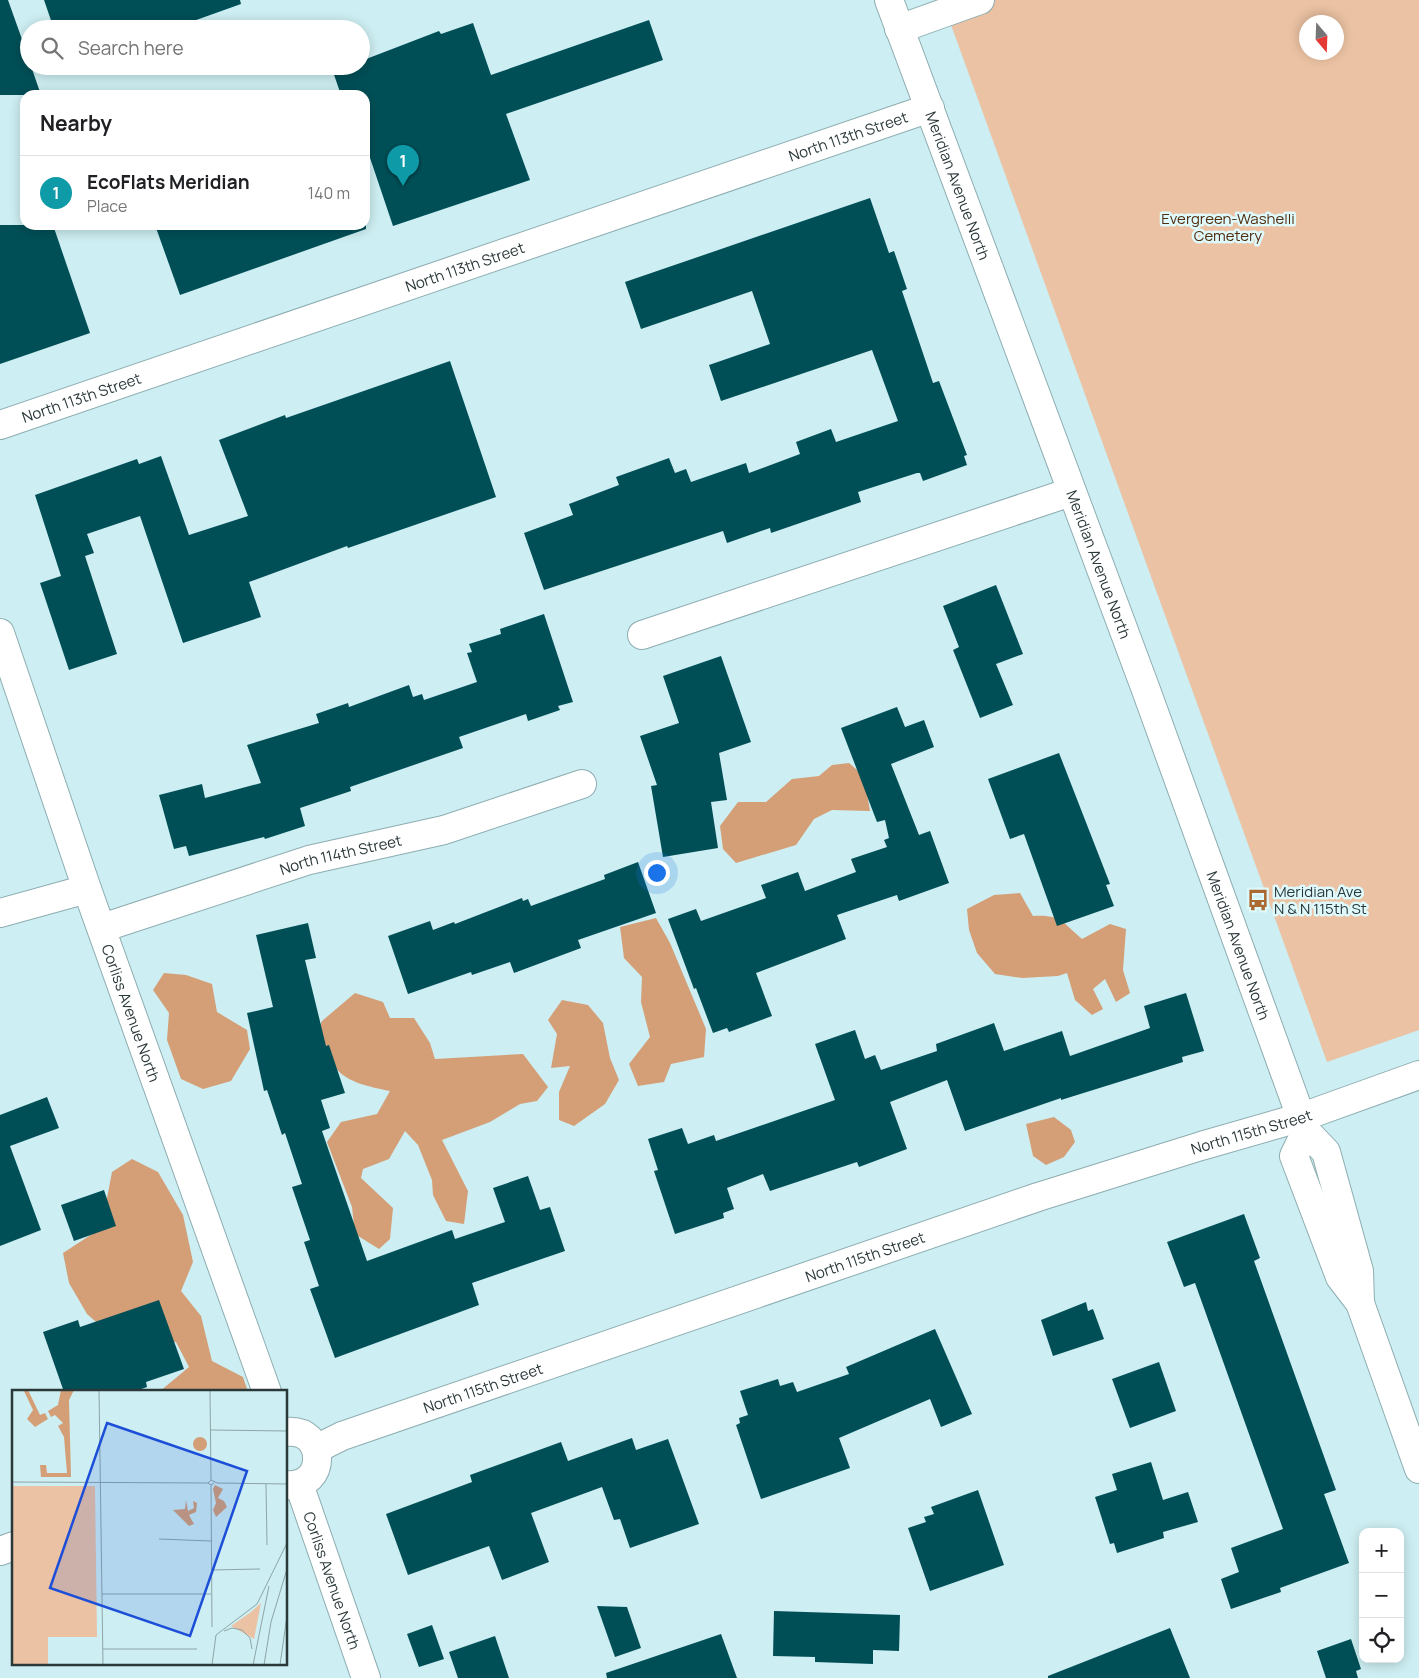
<!DOCTYPE html>
<html lang="en">
<head>
<meta charset="utf-8">
<style>
	body { margin:0; font-family:Manrope,sans-serif; background:#f6f6f6; color:#202124 }
	.controls { position:absolute; right:15px; bottom:15px; display:grid; overflow:hidden; border-radius:10px; box-shadow:0 2px 12px #0003 }
	.controls button { width:45px; height:45px; display:grid; place-items:center; padding:0; border:0; border-bottom:1px solid #e0e0e0; background:#fff; color:#202124; font:25px sans-serif }
	.compass { position:absolute; left:1299px; top:15px; width:45px; height:45px; border-radius:50%; background:#fff; box-shadow:0 2px 12px #0003; rotate:161deg }
	.you { position:absolute; left:656px; top:872px; width:18px; height:18px; margin:-12px; border:4px solid #fff; border-radius:50%; background:#1a73e8; box-shadow:0 0 0 8px #1a73e833 }
	.badge { display:grid; place-items:center; width:32px; height:32px; border-radius:50%; background:#ea580c; color:#fff; font-size:16px; font-weight:700 }
	.pin { position:absolute; translate:-50% -41px; filter:drop-shadow(0 1px 2px #0008) }
	.pin::after { content:''; position:absolute; top:26px; width:18px; height:15px; background:inherit; clip-path:polygon(0 0,100% 0,50% 100%) }
	.list { margin:0; padding:0; list-style:none }
	h2 { display:flex; justify-content:space-between; align-items:center; height:65px; margin:0; padding:0 20px; font-size:21px }
	h2 small { font-size:16px; font-weight:400; color:#757577 }
	.list li { display:grid; grid-template-columns:32px 1fr auto; gap:15px; align-items:center; box-sizing:border-box; height:75px; padding:0 20px; border-top:1px solid #e0e0e0 }
	.list b { display:block; font-size:19px; white-space:nowrap }
	.list p { margin:0; font-size:16px; white-space:nowrap; color:#757577 }
	.list em { font-size:16px; font-style:normal; color:#757577 }
	.icon { flex:none; width:28px; height:28px; fill:none; stroke:currentColor; stroke-width:2; stroke-linecap:round; stroke-linejoin:round }
	.map { position:relative; flex:none; width:1419px; height:1678px; overflow:hidden }
	.search { position:absolute; background:#fff; box-shadow:0 2px 12px #0003; left:20px; top:20px; width:350px; height:55px; display:flex; align-items:center; gap:12px; box-sizing:border-box; padding:0 18px; border-radius:28px; color:#757577; font-size:19px }
	.panel { position:absolute; background:#fff; box-shadow:0 2px 12px #0003; left:20px; top:90px; width:350px; height:140px; border-radius:15px }
	.map>svg:first-child { display:block }
	.green { fill:#ebc2a3; fill-rule:evenodd }
	.forest { fill:#d49f76 }
	.building { fill:#004f57 }
	.lines { fill:none; stroke-linecap:round; stroke-linejoin:round }
	.minor-casing { stroke:#8dadb1; stroke-width:30 }
	.minor { stroke:#fff; stroke-width:28 }
	.labels { text-anchor:middle; dominant-baseline:central; stroke-width:5; stroke-linejoin:round; paint-order:stroke }
	.street-label { font-size:15px; fill:#2b383a; stroke:#dffafd }
	.park-label { font-size:15px; fill:#512d0d; stroke:#dffafd }
	.poi-label { font-size:15px; fill:#2b383a; stroke:#dffafd; text-anchor:start }
	.inset-road { fill:none; stroke:#8ca5a8; stroke-width:1 }
	.view { fill:#1d4ed8; fill-opacity:0.15; stroke:#1d4ed8; stroke-width:2.5 }
	.inset-edge { fill:none; stroke:#2b383a; stroke-width:2.5 }
</style>
</head>
<body>
<div class="map">
<svg width="1419" height="1678" viewBox="0 0 1419 1678">
	<rect width="100%" height="100%" fill="#cdeef2"/>
	<path class="green" d="M942,0H1419V1030L1327,1062ZM1306,22H1336V52H1306Z"/>
	<g class="forest">
		<path d="M849,763L864,776L870,811L832,810L814,819L796,845L736,863L723,849L720,826L738,802H766L792,779L819,776L832,765Z"/>
		<path d="M1020,893L1033,916C1061,914 1063,923 1082,939L1110,924L1126,929L1123,970L1130,993L1116,1002L1105,979L1093,989L1103,1009L1092,1015L1075,1000L1067,973L1058,976L1022,978L995,974L977,953L969,930L967,909L994,895Z"/>
		<path d="M656,918L670,943L706,1029L704,1057L671,1064L664,1082L638,1086L629,1064L650,1037L641,1002L642,977L624,958L620,927Z"/>
		<path d="M164,973L186,975L212,984L217,1012L247,1030L250,1049L231,1081L203,1089L181,1079L167,1040L169,1013L153,990Z"/>
		<path d="M355,993L383,1002L390,1018H414L430,1043L435,1059L523,1054L548,1087L537,1101L520,1104L490,1122L442,1140L468,1191L464,1224L446,1221L433,1195L432,1180L418,1145L405,1131L389,1159L363,1169L361,1178L393,1208L390,1239L379,1249L355,1234L352,1207L327,1142L341,1122L377,1114L390,1091C345,1082 333,1076 317,1032L322,1021Z"/>
		<path d="M562,1000L588,1005L603,1023L610,1058L619,1080L605,1104L574,1126L559,1120V1092L570,1066L551,1068L557,1034L548,1020Z"/>
		<path d="M1054,1117L1071,1130L1075,1142L1064,1157L1046,1165L1033,1156L1026,1124Z"/>
		<path d="M132,1159L158,1172L183,1215L193,1262L181,1291L201,1316L212,1361L243,1377L248,1392H159L189,1367L176,1342L138,1345L110,1334L87,1314L69,1283L63,1253L109,1223L104,1214L112,1172Z"/>
	</g>
	<g class="building">
		<path d="M0,0H8L29,59V66H31L41,95H0Z"/>
		<path d="M44,0H240L241,4L171,29H54Z"/>
		<path d="M649,20L663,60L506,114L530,180L393,226L365,143V95H341L331,66H361V61L439,31L441,34L473,23L491,75Z"/>
		<path d="M870,198L889,253L894,251L907,289L902,291L933,383L939,381L967,455L964,456L967,465L923,481L920,473H917L858,492L861,502L771,533L770,528L727,543L723,531L544,590L524,533L573,515L569,504L619,485L616,477L669,458L675,473L686,469L691,482L746,463L749,473L800,454L796,442L831,429L836,442L898,421L872,350L721,401L709,365L770,344L752,291L641,329L625,282Z"/>
		<path d="M0,225H53L90,333L0,364Z"/>
		<path d="M155,225H366V229L180,295Z"/>
		<path d="M450,361L496,497L348,548L347,546L249,582L261,617L183,643L140,516L87,534L94,553L85,556L117,654L69,670L40,583L61,576L35,495L137,459L139,464L161,456L189,535L248,516L219,440L285,415L286,418Z"/>
		<path d="M996,585L1023,654L996,664L1013,705L980,718L953,650L959,647L943,606Z"/>
		<path d="M544,614L573,702L558,706L560,710L528,721L526,714L459,737L463,748L350,787L351,791L300,808L305,826L265,839L264,837L189,856L186,846L174,849L159,795L202,784L205,798L261,783L247,745L319,723L316,714L348,703L349,707L409,685L413,697L422,694L424,700L477,682L467,653L472,652L469,644L501,634L500,629Z"/>
		<path d="M721,656L751,742L719,753L727,800L711,802L718,848L663,857L651,786L657,785L640,736L679,723L663,676Z"/>
		<path d="M897,707L905,727L924,720L934,747L891,764L919,835L930,831L949,883L899,901L897,895L837,915L846,939L756,973L772,1016L729,1032L727,1028L713,1033L696,988L694,989L668,919L696,909L701,921L766,898L761,885L798,872L805,891L856,872L851,859L887,847L884,840L889,838L885,820L877,822L841,728Z"/>
		<path d="M1059,753L1110,884L1106,885L1114,906L1057,926L1024,834L1010,839L988,779Z"/>
		<path d="M638,862L656,913L578,940L581,948L514,973L510,962L472,975L471,972L408,994L388,936L430,921L433,930L454,922L455,924L522,898L523,901L528,899L531,906L605,879L604,875Z"/>
		<path d="M308,923L316,958L305,960L326,1046L329,1045L345,1093L321,1100L330,1128L322,1131L367,1261L452,1230L455,1239L505,1222L493,1188L528,1176L540,1210L550,1207L565,1251L472,1283L479,1305L335,1358L310,1289L319,1286L304,1242L310,1240L292,1187L302,1184L285,1133L282,1135L267,1090L264,1091L247,1013L273,1007L256,935Z"/>
		<path d="M1186,993L1204,1051L1182,1057L1183,1062L1061,1100V1098L965,1131L947,1080L890,1102L907,1149L859,1167L857,1162L770,1191L763,1174L727,1188L734,1209L723,1213L724,1218L675,1234L654,1171L658,1170L648,1139L682,1128L688,1144L714,1135L716,1141L835,1100L815,1044L855,1030L865,1059L875,1055L881,1070L937,1051L936,1044L994,1023L1004,1051L1062,1031L1070,1056L1150,1028L1144,1006Z"/>
		<path d="M47,1097L59,1128L10,1146L41,1230L0,1246V1115Z"/>
		<path d="M104,1190L116,1226L74,1241L61,1205Z"/>
		<path d="M1244,1214L1260,1258L1254,1261L1336,1490L1324,1494L1349,1563L1280,1588L1281,1592L1231,1609L1221,1579L1239,1572L1231,1548L1283,1529L1195,1283L1184,1287L1167,1242Z"/>
		<path d="M159,1300L184,1369L146,1382L147,1387L133,1392H64L43,1332L78,1320L80,1327Z"/>
		<path d="M1086,1302L1088,1311L1093,1309L1104,1339L1053,1356L1041,1320Z"/>
		<path d="M935,1329L972,1414L941,1427L930,1399L839,1438L850,1468L761,1499L736,1425L740,1423L739,1418L748,1415L740,1391L778,1379L780,1386L793,1382L797,1392L849,1374L846,1367Z"/>
		<path d="M1159,1362L1176,1411L1130,1428L1112,1379Z"/>
		<path d="M632,1438L636,1450L668,1439L699,1524L630,1548L620,1519L614,1520L602,1487L531,1513L549,1562L502,1580L489,1546L408,1575L386,1514L472,1482L470,1475L561,1442L568,1461Z"/>
		<path d="M1151,1462L1163,1500L1188,1492L1198,1522L1163,1532L1164,1538L1117,1553L1114,1543L1110,1544L1095,1497L1117,1490L1112,1474Z"/>
		<path d="M978,1490L1004,1565L930,1591L908,1528L926,1522L924,1517L934,1514L931,1507Z"/>
		<path d="M597,1606L627,1607L641,1648L615,1657Z"/>
		<path d="M774,1611L900,1615L899,1651L873,1650V1664L815,1662V1657L773,1656Z"/>
		<path d="M432,1625L444,1659L419,1667L407,1634Z"/>
		<path d="M1170,1628L1190,1678H1048V1676Z"/>
		<path d="M721,1634L737,1678H607L606,1673Z"/>
		<path d="M495,1636L509,1678H458L449,1652Z"/>
		<path d="M1351,1639L1361,1669L1356,1671L1358,1678H1326L1317,1651Z"/>
	</g>
	<g class="lines">
		<g class="minor-casing">
			<g id="minor">
				<path id="s1" d="M889,0L1146,690L1306,1131L1326,1152L1359,1271L1360,1303"/>
				<path d="M899,29L980,0"/>
				<path id="s2" d="M0,425L930,108"/>
				<path id="s3" d="M0,633L87,889L267,1392"/>
				<path d="M642,635L1071,492"/>
				<path d="M0,913L87,889"/>
				<path id="s4" d="M102,928L309,860L444,830L582,784"/>
				<path d="M1306,1131L1294,1156L1340,1277L1360,1303L1419,1469"/>
				<path d="M286,1432C327,1427 328,1489 286,1485"/>
				<path id="s5" d="M316,1449L342,1436L1038,1197L1201,1146L1302,1117L1419,1075"/>
				<path id="s6" d="M299,1484L366,1678"/>
				<path d="M0,1551L14,1546"/>
			</g>
		</g>
		<use href="#minor" class="minor"/>
	</g>
	<defs>
		<g id="bus-bare" transform="scale(1.725)"><path d="M-5-6H5V4H4V6H2V4H-2V6H-4V4H-5ZM-3.5-4V0h7V-4ZM-3.5 1.2v1.5H-2V1.2ZM2 1.2v1.5H3.5V1.2Z" fill="#aa6a32" stroke="#dffafd" stroke-width="2.5" paint-order="stroke"/></g>
	</defs>
	<g fill-rule="evenodd">
		<use href="#bus-bare" x="1258" y="900"/>
	</g>
	<g class="labels">
		<g class="street-label">
			<text stroke="none"><textPath href="#s2" startOffset="896">North 113th Street</textPath></text>
			<text stroke="none"><textPath href="#s1" startOffset="198">Meridian Avenue North</textPath></text>
			<text stroke="none"><textPath href="#s2" startOffset="491">North 113th Street</textPath></text>
			<text stroke="none"><textPath href="#s2" startOffset="86">North 113th Street</textPath></text>
			<text stroke="none"><textPath href="#s1" startOffset="602">Meridian Avenue North</textPath></text>
			<text stroke="none"><textPath href="#s4" startOffset="250">North 114th Street</textPath></text>
			<text stroke="none"><textPath href="#s1" startOffset="1008">Meridian Avenue North</textPath></text>
			<text stroke="none"><textPath href="#s3" startOffset="402">Corliss Avenue North</textPath></text>
			<text stroke="none"><textPath href="#s5" startOffset="988">North 115th Street</textPath></text>
			<text stroke="none"><textPath href="#s5" startOffset="582">North 115th Street</textPath></text>
			<text stroke="none"><textPath href="#s5" startOffset="178">North 115th Street</textPath></text>
			<text stroke="none"><textPath href="#s6" startOffset="102">Corliss Avenue North</textPath></text>
		</g>
		<g class="park-label">
			<text x="1228" y="218">Evergreen-Washelli<tspan x="1228" dy="17">Cemetery</tspan></text>
		</g>
		<g class="poi-label">
			<text x="1274" y="891">Meridian Ave<tspan x="1274" dy="17">N &amp; N 115th St</tspan></text>
		</g>
	</g>
	<g transform="translate(12 1390)">
		<rect width="275" height="275" fill="#cdeef2"/>
		<path d="M0,96H83L85,247H36V275H0ZM249,213L242,249L219,236L239,222Z" fill="#ebc2a3"/>
		<path d="M16,0L28,25L33,23L36,29L23,37L15,29L21,20L12,1ZM49,0H62L57,10L59,87H29L28,75H34L35,83H55L52,47L46,36L51,33L43,25L39,27L36,21L46,15ZM181 54a7 7 0 1 1 14 0a7 7 0 1 1-14 0ZM203,95L211,99L206,108L212,111L215,117L204,127L201,120L204,113L201,99ZM174,110L176,121L182,118L181,111L185,113L184,122L177,125L182,134L177,136L161,120L173,119Z" fill="#d49f76"/>
		<path class="inset-road" d="M87,0L91,275M198,0L199,90M199,40L275,41M0,92L196,93M202,93L199,95L196,93L199,90L205,93L275,94M254,94L255,155M199,95L200,237M147,149L199,151M199,180L248,179M90,204H199M212,241L220,238L230,240L238,248L240,259M91,259H185M200,275L204,245L245,214L275,153M241,275L257,196M252,275L259,232L275,179M268,275L275,226"/>
		<path class="view" d="M95,33L235,81L178,246L38,198Z"/>
		<rect width="275" height="275" class="inset-edge"/>
	</g>
</svg>
<div class="controls">
<button>+</button>
<button>−</button>
<button><svg class="icon" aria-label="locate" viewBox="0 0 24 24"><circle cx="12" cy="12" r="6"/><path d="M12 2v4M12 18v4M2 12h4M18 12h4"/></svg></button>
</div>
<svg class="compass" viewBox="-18 -18 36 36"><path d="M0-13l5 13h-10z" fill="#e53935"/><path d="M0 13l5-13h-10z" fill="#757577"/></svg>
<div class="you"></div>
<div class="pin badge" style="left:403px;top:186px;background:#0f9aa8">1</div>
<div class="search"><svg class="icon" aria-label="search" viewBox="0 0 24 24"><circle cx="10" cy="10" r="6"/><path d="M15 15l6 6"/></svg>Search here</div>
<section class="panel">
<h2>Nearby<small></small></h2>
<ul class="list">
<li><span class="badge" style="background:#0f9aa8">1</span><div><b>EcoFlats Meridian</b><p>Place</p></div><em>140 m</em></li>
</ul>
</section>
</div>
</body>
</html>
